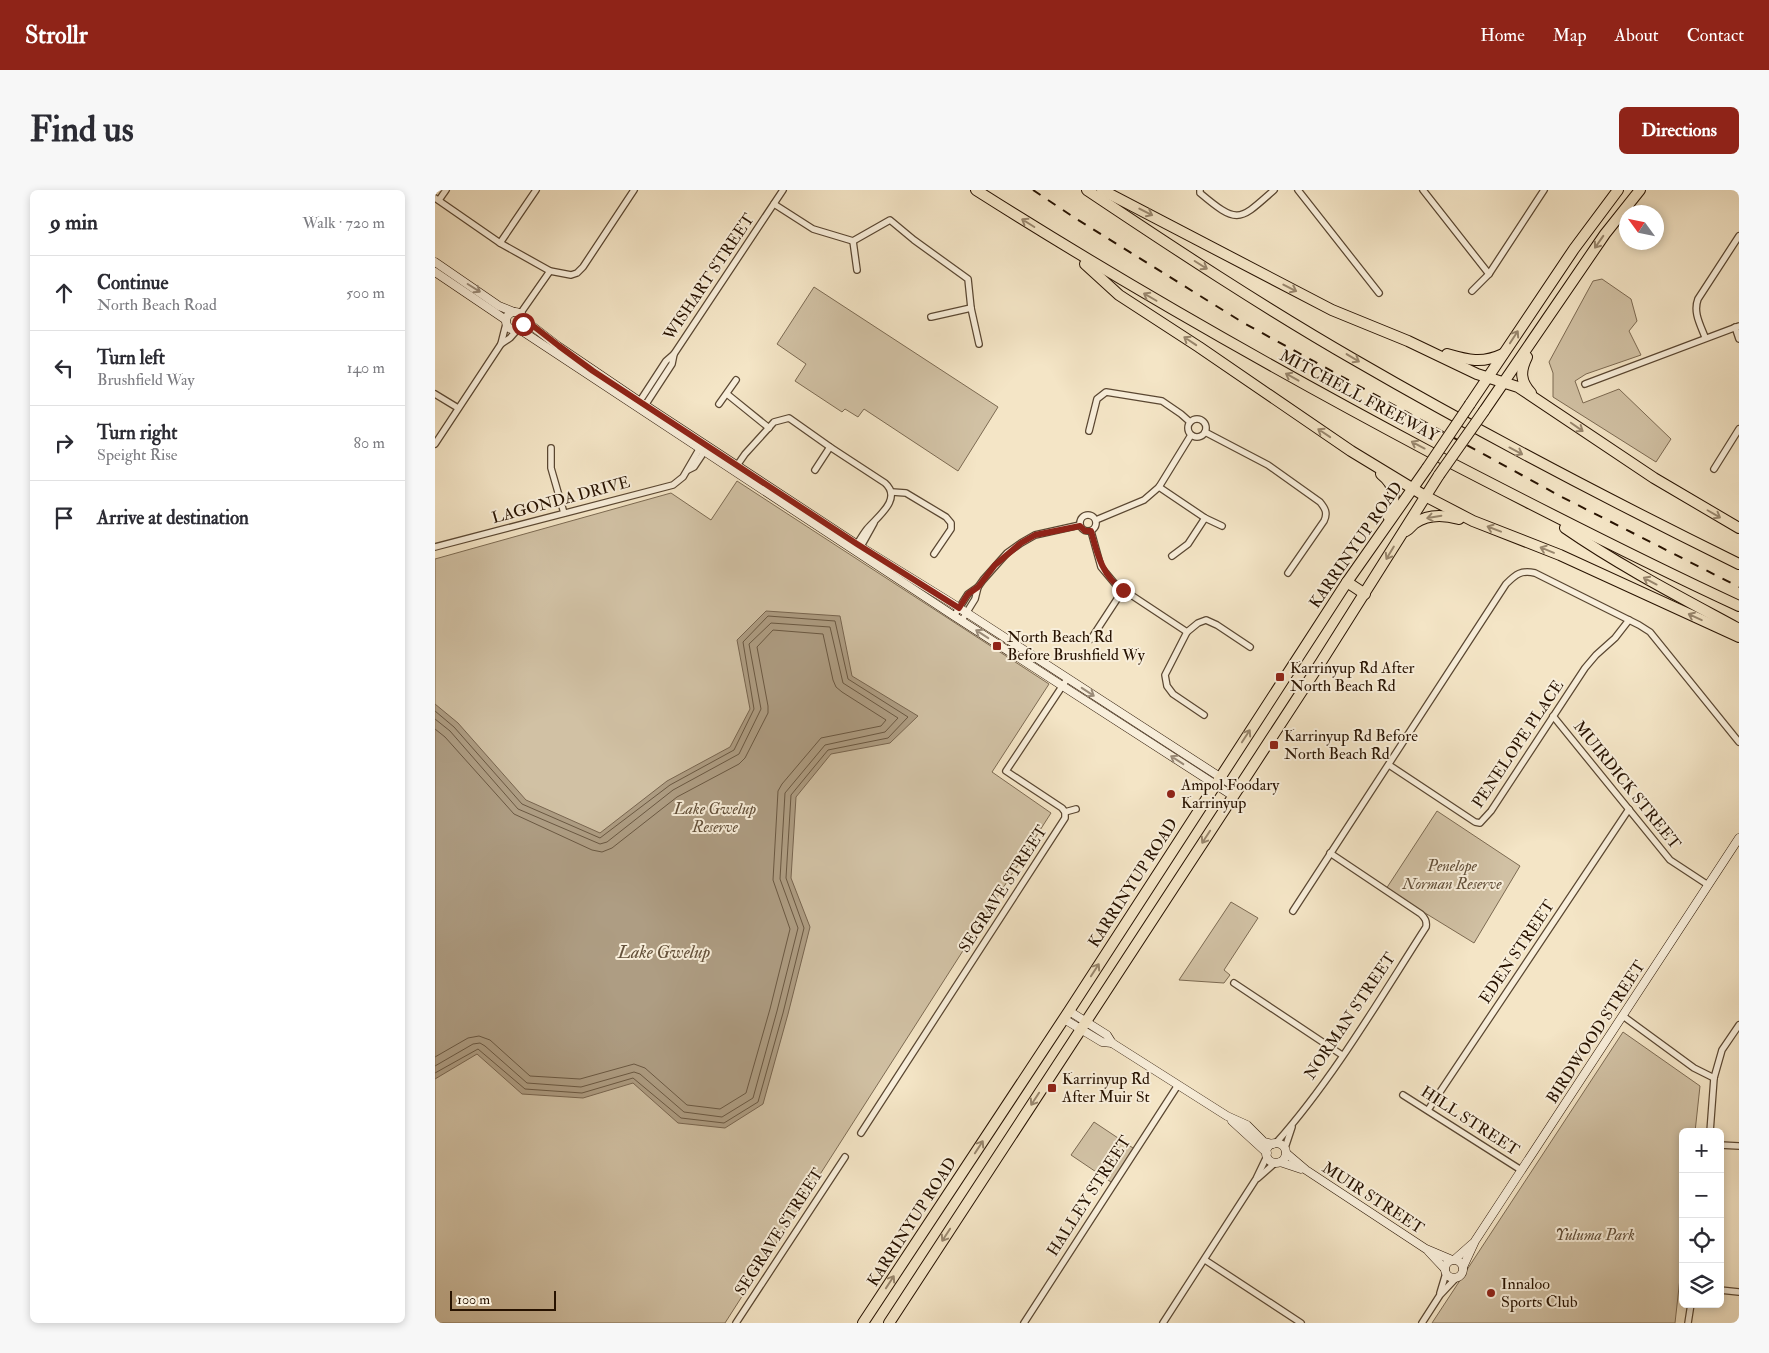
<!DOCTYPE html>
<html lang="en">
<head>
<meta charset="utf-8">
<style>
	body { margin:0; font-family:"IM FELL Double Pica",serif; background:#f7f7f7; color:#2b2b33 }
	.controls { position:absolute; right:15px; bottom:15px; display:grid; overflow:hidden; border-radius:8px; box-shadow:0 2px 8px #0003 }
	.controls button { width:45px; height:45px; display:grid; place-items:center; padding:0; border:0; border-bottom:1px solid #e1e1e2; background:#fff; color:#2b2b33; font:25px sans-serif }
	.compass { position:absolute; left:1184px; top:15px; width:45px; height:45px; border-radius:50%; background:#fff; box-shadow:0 2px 8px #0003; rotate:303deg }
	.scale { position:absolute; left:15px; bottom:12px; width:106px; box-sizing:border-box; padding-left:5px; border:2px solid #271200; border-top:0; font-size:14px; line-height:18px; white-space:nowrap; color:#271200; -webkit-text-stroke:4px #f8eeda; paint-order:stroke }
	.stop { position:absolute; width:15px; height:15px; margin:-11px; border:4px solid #8f2418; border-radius:50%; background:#fff }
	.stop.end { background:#8f2418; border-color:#fff; box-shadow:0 1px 5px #0008 }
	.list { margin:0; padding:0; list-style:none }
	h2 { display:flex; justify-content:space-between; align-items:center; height:65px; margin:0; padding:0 20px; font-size:21px }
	h2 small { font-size:16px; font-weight:400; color:#7c7c81 }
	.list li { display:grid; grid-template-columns:32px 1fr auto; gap:15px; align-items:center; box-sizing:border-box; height:75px; padding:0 20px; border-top:1px solid #e1e1e2 }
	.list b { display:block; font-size:19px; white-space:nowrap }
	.list p { margin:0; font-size:16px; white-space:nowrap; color:#7c7c81 }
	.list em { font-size:16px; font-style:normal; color:#7c7c81 }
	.icon { flex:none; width:28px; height:28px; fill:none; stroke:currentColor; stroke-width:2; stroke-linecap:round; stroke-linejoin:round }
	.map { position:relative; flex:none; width:1304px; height:1133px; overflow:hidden; border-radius:8px }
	header { display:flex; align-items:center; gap:30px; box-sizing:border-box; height:70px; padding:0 25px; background:#8f2418; color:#fff }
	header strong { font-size:24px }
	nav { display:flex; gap:28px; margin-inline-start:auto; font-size:18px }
	.intro { display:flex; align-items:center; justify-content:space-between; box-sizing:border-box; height:120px; padding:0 30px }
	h1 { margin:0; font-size:35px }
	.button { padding:12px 22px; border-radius:8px; background:#8f2418; color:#fff; font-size:18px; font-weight:700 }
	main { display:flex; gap:30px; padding:0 30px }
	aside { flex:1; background:#fff; border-radius:8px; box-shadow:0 2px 8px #0003 }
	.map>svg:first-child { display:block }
	.green { fill:#d1c1a4; stroke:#7c6a52 }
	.water { fill:#ae9d83; stroke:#78654f }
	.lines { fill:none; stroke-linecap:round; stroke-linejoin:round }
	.shore { stroke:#6a5842; stroke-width:1 }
	.street-casing { stroke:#5a4732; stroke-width:8 }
	.secondary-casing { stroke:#271200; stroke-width:9 }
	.highway-casing { stroke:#271200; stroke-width:12 }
	.street { stroke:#f8eeda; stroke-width:5.5 }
	.secondary { stroke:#f8eeda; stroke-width:8 }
	.highway { stroke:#f4e5c6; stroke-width:10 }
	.rail { stroke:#271200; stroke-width:2; stroke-dasharray:9 9; stroke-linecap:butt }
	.highway-bridge-casing { stroke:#271200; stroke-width:12; stroke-linecap:butt }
	.highway-bridge { stroke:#f4e5c6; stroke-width:10 }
	.oneway { stroke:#98866d }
	.oneway2 { stroke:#9a8b78 }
	.route { stroke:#8f2418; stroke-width:6 }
	.poi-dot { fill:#8f2418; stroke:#f8eeda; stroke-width:2 }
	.labels { text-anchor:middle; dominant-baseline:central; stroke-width:4; stroke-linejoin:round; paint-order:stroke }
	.street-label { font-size:16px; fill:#271200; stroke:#f8eeda }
	.poi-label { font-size:16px; fill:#271200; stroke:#f8eeda; text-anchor:start }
	.park-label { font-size:16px; font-style:italic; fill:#624f39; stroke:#f8eeda }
	.water-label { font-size:18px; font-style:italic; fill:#64513b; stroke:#f8eeda }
</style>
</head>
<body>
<header>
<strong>Strollr</strong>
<nav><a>Home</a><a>Map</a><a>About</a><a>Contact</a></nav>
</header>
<div class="intro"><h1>Find us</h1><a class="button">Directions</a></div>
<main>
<aside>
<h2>9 min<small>Walk · 720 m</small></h2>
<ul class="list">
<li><svg class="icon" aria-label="ahead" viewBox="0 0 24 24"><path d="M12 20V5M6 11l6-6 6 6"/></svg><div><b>Continue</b><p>North Beach Road</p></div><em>500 m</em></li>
<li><svg class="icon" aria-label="left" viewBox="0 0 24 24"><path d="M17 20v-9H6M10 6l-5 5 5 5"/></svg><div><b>Turn left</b><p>Brushfield Way</p></div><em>140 m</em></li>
<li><svg class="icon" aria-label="right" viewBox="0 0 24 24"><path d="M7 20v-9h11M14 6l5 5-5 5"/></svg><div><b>Turn right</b><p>Speight Rise</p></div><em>80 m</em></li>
<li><svg class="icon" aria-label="arrive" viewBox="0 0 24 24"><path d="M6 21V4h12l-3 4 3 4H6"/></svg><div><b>Arrive at destination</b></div></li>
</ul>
</aside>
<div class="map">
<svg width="1304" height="1133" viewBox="0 0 1304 1133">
	<rect width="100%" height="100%" fill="#f4e5c6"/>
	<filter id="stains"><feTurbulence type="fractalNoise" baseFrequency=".004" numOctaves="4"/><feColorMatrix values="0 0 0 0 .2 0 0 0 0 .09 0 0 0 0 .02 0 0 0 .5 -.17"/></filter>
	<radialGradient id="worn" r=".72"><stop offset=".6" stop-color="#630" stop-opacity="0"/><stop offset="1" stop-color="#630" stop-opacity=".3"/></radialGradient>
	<g class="green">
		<path d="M1167,89L1196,109L1202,131L1194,141L1206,165L1151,184L1140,191L1148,213L1184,199L1236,249L1221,272L1118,207V183L1114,172L1158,91Z"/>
		<path d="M379,97L563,217L523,281L429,219L423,227L410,219L407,222L360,191L371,174L342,154Z"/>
		<path d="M302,291L614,494L557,582L616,623L290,1133H0V369L236,303L276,330Z"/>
		<path d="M1002,621L1085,676L1039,753L951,699Z"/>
		<path d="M796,712L823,728L789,780L795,785L789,793L744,790Z"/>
		<path d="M1188,842L1265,896L1260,942H1248V1061L1240,1133H997Z"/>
		<path d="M659,932L701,960L678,991L676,992L636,965Z"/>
	</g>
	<path class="water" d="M331,421L405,426L417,486L483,526L455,553L396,564L361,607L356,688L375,737L353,824L328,914L290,938L243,933L198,893L148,908L87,904L42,864L0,889V514L23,533L91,610L165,643L232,591L295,557L315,519L302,450Z"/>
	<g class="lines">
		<g class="shore">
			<path d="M0,521L19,537L87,614L165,648L235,595L299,560L319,519L308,452L333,426L400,431L413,489L473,527L453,548L393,560L356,605L351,688L369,738L348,823L323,912L289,933L246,928L198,888L147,903L90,899L43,859L0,883"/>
			<path d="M0,529L15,541L83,619L165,654L172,652L238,600L304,564L326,519L314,454L336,433L395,437L408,493L463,528L450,542L390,555L350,603L345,689L363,738L342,821L318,908L287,927L249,922L205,884L199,882L146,897L92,893L50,856L45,853L38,854L0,876"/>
			<path d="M0,539L10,547L79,624L157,660L167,662L177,658L242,607L304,574L310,568L333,523V516L322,457L338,440L388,444L398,490L401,497L407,502L451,530L446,536L386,548L347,594L343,601L338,690L355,739L335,819L311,903L285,919L252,915L210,878L199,874L145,889L95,886L55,850L44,846L33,848L0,867"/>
		</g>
		<g class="street-casing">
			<g id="street">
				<path d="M765,0V3C803,35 804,31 839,0"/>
				<path d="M863,0L944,103"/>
				<path d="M988,0L1054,84"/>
				<path d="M0,8L65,53L115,81L136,85L142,83L148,77L199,0"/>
				<path d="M4,10L11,0"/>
				<path d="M339,14L378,39L418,51L455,30L479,50L533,89L536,118L544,154"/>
				<path d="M418,51L422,80"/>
				<path d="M65,53L101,0"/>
				<path d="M1037,101L1054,84L1109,0"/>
				<path d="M85,124L115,81"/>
				<path d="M496,127L536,118"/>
				<path d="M1300,137L1304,149"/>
				<path d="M1270,147C1265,134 1258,122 1263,109L1304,46"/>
				<path d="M66,154L75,148L82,140"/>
				<path d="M1150,194L1304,136"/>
				<path d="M0,204L23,218"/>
				<path d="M292,204L334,238"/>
				<path d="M203,214L231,171L239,164"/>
				<path d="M284,214L301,190"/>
				<path d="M209,217L237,174L239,164L348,0"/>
				<circle cx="762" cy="238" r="9"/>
				<path d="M654,241L662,209L671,202L727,211L746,224L755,232"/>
				<path d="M770,242L833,275L885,312C890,318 893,323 889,331L853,383"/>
				<path d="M0,254L66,154L71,134"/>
				<path d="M116,258V278L129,323"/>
				<path d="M301,277L310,264L339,232L354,228L395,257L450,293C468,309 442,327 432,339C428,344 424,351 421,356"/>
				<path d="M1279,279L1304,239"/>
				<path d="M253,280L259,277L271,259"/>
				<path d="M380,280L395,257"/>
				<path d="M724,297L770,328L787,336"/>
				<path d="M457,302L471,303L511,327L516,333V339L499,364"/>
				<circle cx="653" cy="333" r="8"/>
				<path d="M661,330L709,310L724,297L756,245"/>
				<path d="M656,341L666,377L681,395L752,442"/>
				<path d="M0,357L238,295L248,287L266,256"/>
				<path d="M424,360L439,333"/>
				<path d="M737,366L753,354L770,328"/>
				<path d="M519,426L533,404L543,397"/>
				<path d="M527,430L540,409L543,397L548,390L572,363L586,353L600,345L645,335"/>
				<path d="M656,449L688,400"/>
				<path d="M769,525L738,504L732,496L730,485L752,442L763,433L771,430L782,435L815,457"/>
				<path d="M1118,526L1235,670L1273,695"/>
				<path d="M954,575L1040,632L1045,633L1056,621L1150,478L1161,465L1180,448L1194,430"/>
				<path d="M630,622L641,619"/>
				<path d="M858,721L1071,394C1081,384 1086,380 1100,383L1204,435L1215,442L1304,552"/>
				<path d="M799,793L907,865"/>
				<path d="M1188,826L1259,878L1279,888"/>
				<path d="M968,905L1086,980"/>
				<path d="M993,920L1194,619"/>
				<path d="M1275,942L1279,888L1287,860L1304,835"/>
				<path d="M426,943L630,628V622L627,618L571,581L632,489"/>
				<path d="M841,953C898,889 944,810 991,737C992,731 990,728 986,724L895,663"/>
				<path d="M1285,955L1304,956"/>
				<path d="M850,958L857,937"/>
				<path d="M823,988L840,973"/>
				<path d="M770,1070L866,1133"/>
				<path d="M1285,1100L1304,1102"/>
				<path d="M1005,1103L1011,1083"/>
				<path d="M301,1133L410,967"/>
				<path d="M589,1133L743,895"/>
				<path d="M728,1133L821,989L832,966"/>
				<path d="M987,1133L1005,1105L1021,1088"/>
				<path d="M1253,1133L1256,1114"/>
			</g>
		</g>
		<g class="secondary-casing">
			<g id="secondary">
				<path d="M0,72L64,116L79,122"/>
				<path d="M0,82L71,130"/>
				<circle cx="80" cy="131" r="9"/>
				<path d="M88,129L123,156L210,215L426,357L515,412L802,598"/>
				<path d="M84,139L519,426L798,606"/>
				<path d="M634,821L672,845L677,853L792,926L812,935L829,952L838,954"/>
				<path d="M629,829L667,852L677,853"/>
				<path d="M797,931L832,963"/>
				<circle cx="841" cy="963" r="10"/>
				<path d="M851,963L871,980L991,1059L1017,1070"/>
				<path d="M845,972L866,979"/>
				<path d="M994,1062L1010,1079"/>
				<circle cx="1019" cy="1079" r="9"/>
				<path d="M1019,1070L1037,1054"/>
				<path d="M1028,1077L1040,1051L1304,648"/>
			</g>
		</g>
		<g class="highway-casing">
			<g id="highway">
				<path d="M541,0C689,94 841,180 995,262C1097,315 1200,368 1304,416"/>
				<path d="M652,0C740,59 828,117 920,170C1046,243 1174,310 1304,374"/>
				<path d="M667,0L897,120L973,151L1042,184L1083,197L1219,288L1304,338"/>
				<path d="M650,74L684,105L764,157L916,261L990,306L1038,331L1125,365L1304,447"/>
				<path d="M1012,164C1033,170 1047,174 1068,164"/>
				<path d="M1092,167C1085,181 1085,191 1096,203"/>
				<path d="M1035,214L1139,59L1183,0"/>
				<path d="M1049,221L1170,44L1205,0"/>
				<path d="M946,284C962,297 961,309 953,326"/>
				<path d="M1130,338C1185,376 1245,407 1304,439"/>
				<path d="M971,341C975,339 977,335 980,333C993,324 1010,325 1024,329"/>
				<path d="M912,392L930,404"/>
				<path d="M428,1133L634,821L912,392L992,278"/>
				<path d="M454,1133L886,472L1004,285"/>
			</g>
		</g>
		<use href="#street" class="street"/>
		<use href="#secondary" class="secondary"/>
		<use href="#highway" class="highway"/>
		<path class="rail" d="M598,0L640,28L807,132L1125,306L1304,397"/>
		<g class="highway-bridge-casing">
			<g id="highway-bridge">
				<path d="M992,278L1035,214"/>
				<path d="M1004,285L1049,221"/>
			</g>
		</g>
		<use href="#highway-bridge" class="highway-bridge"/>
	</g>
	<defs><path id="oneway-shaft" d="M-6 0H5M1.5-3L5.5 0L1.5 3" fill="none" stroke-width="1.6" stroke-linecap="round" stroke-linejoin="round" transform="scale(1.25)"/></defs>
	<g class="oneway">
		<use href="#oneway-shaft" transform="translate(711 22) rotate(27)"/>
		<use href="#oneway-shaft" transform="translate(593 33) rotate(-148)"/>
		<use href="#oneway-shaft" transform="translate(1164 52) rotate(125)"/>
		<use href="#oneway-shaft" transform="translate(766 75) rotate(32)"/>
		<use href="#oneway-shaft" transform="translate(855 98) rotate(27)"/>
		<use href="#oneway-shaft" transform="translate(715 107) rotate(-150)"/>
		<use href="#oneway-shaft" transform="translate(1079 147) rotate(-57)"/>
		<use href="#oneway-shaft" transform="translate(755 151) rotate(-146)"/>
		<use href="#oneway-shaft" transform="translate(918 168) rotate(31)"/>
		<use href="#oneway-shaft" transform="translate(857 187) rotate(-151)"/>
		<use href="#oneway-shaft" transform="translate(1142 237) rotate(35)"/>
		<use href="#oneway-shaft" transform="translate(889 243) rotate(-146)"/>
		<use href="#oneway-shaft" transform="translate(983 255) rotate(-152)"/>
		<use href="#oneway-shaft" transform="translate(1081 261) rotate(28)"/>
		<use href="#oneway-shaft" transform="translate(1279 324) rotate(30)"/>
		<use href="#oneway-shaft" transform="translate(999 327) rotate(170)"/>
		<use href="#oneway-shaft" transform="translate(1059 339) rotate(-159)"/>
		<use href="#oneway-shaft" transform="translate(1112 360) rotate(-158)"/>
		<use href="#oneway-shaft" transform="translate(955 363) rotate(121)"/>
		<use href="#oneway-shaft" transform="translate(1215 391) rotate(-152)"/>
		<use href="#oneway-shaft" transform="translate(1260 427) rotate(-155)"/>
		<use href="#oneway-shaft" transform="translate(811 546) rotate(-57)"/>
		<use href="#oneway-shaft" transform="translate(771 647) rotate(123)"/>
		<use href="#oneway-shaft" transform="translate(660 780) rotate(-57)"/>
		<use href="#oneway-shaft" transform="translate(600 909) rotate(123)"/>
		<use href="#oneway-shaft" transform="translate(544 957) rotate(-57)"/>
		<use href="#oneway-shaft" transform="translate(511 1045) rotate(123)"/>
		<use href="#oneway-shaft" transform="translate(455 1092) rotate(-57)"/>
	</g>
	<g class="oneway2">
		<use href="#oneway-shaft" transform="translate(39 98) rotate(32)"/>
		<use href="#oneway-shaft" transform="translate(547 444) rotate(-147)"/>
		<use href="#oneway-shaft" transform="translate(653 502) rotate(33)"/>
		<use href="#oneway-shaft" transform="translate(742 570) rotate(-147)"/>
	</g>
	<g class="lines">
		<path class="route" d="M88,134V128L124,156L158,181L422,354L524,418L533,404L543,397L560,375L586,353L600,345L645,336L650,341H656C662,363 667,386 688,400"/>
	</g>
	<g class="poi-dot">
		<rect x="557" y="451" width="10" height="10" rx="2.5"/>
		<rect x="840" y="482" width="10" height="10" rx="2.5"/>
		<rect x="834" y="550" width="10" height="10" rx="2.5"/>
		<circle cx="736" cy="604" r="5"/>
		<rect x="612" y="893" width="10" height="10" rx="2.5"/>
		<circle cx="1056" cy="1103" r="5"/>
	</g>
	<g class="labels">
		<g class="street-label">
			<text transform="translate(274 87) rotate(-56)">WISHART STREET</text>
			<text transform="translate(924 206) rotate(28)">MITCHELL FREEWAY</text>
			<text transform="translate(126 310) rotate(-15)">LAGONDA DRIVE</text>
			<text transform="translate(921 355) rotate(-55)">KARRINYUP ROAD</text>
			<text transform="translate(1083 554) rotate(-56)">PENELOPE PLACE</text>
			<text transform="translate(1192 595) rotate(51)">MUIRDICK STREET</text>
			<text transform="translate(698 693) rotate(-57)">KARRINYUP ROAD</text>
			<text transform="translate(568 699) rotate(-57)">SEGRAVE STREET</text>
			<text transform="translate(1082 762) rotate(-56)">EDEN STREET</text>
			<text transform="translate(915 826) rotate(-56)">NORMAN STREET</text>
			<text transform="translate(1161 842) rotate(-57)">BIRDWOOD STREET</text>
			<text transform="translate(1035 931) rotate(33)">HILL STREET</text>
			<text transform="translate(654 1006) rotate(-57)">HALLEY STREET</text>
			<text transform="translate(938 1008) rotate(33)">MUIR STREET</text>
			<text transform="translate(477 1032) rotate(-57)">KARRINYUP ROAD</text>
			<text transform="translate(344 1042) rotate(-57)">SEGRAVE STREET</text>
		</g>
		<g class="poi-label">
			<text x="572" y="447">North Beach Rd<tspan x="572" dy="18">Before Brushfield Wy</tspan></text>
			<text x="855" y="478">Karrinyup Rd After<tspan x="855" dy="18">North Beach Rd</tspan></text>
			<text x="849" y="546">Karrinyup Rd Before<tspan x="849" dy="18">North Beach Rd</tspan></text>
			<text x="746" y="595">Ampol Foodary<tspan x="746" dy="18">Karrinyup</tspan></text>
			<text x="627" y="889">Karrinyup Rd<tspan x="627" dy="18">After Muir St</tspan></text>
			<text x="1066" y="1094">Innaloo<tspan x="1066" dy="18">Sports Club</tspan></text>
		</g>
		<g class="park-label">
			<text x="280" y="619">Lake Gwelup<tspan x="280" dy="18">Reserve</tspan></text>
			<text x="1017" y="676">Penelope<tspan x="1017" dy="18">Norman Reserve</tspan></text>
			<text x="1160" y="1045">Yuluma Park</text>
		</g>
		<g class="water-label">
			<text x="229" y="762">Lake Gwelup</text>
		</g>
	</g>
	<rect width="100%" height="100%" filter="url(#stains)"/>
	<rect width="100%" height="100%" fill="url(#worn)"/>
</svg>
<div class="controls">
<button>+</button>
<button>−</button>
<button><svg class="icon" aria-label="locate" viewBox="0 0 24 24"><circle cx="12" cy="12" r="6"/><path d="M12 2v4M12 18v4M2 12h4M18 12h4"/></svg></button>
<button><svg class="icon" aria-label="layers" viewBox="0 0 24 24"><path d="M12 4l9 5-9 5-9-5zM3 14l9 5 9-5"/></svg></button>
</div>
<svg class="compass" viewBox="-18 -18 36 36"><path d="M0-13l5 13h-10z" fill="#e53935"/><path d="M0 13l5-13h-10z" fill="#7c7c81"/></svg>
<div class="scale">100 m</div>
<div class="stop" style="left:88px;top:134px"></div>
<div class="stop end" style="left:688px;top:400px"></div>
</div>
</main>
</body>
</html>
